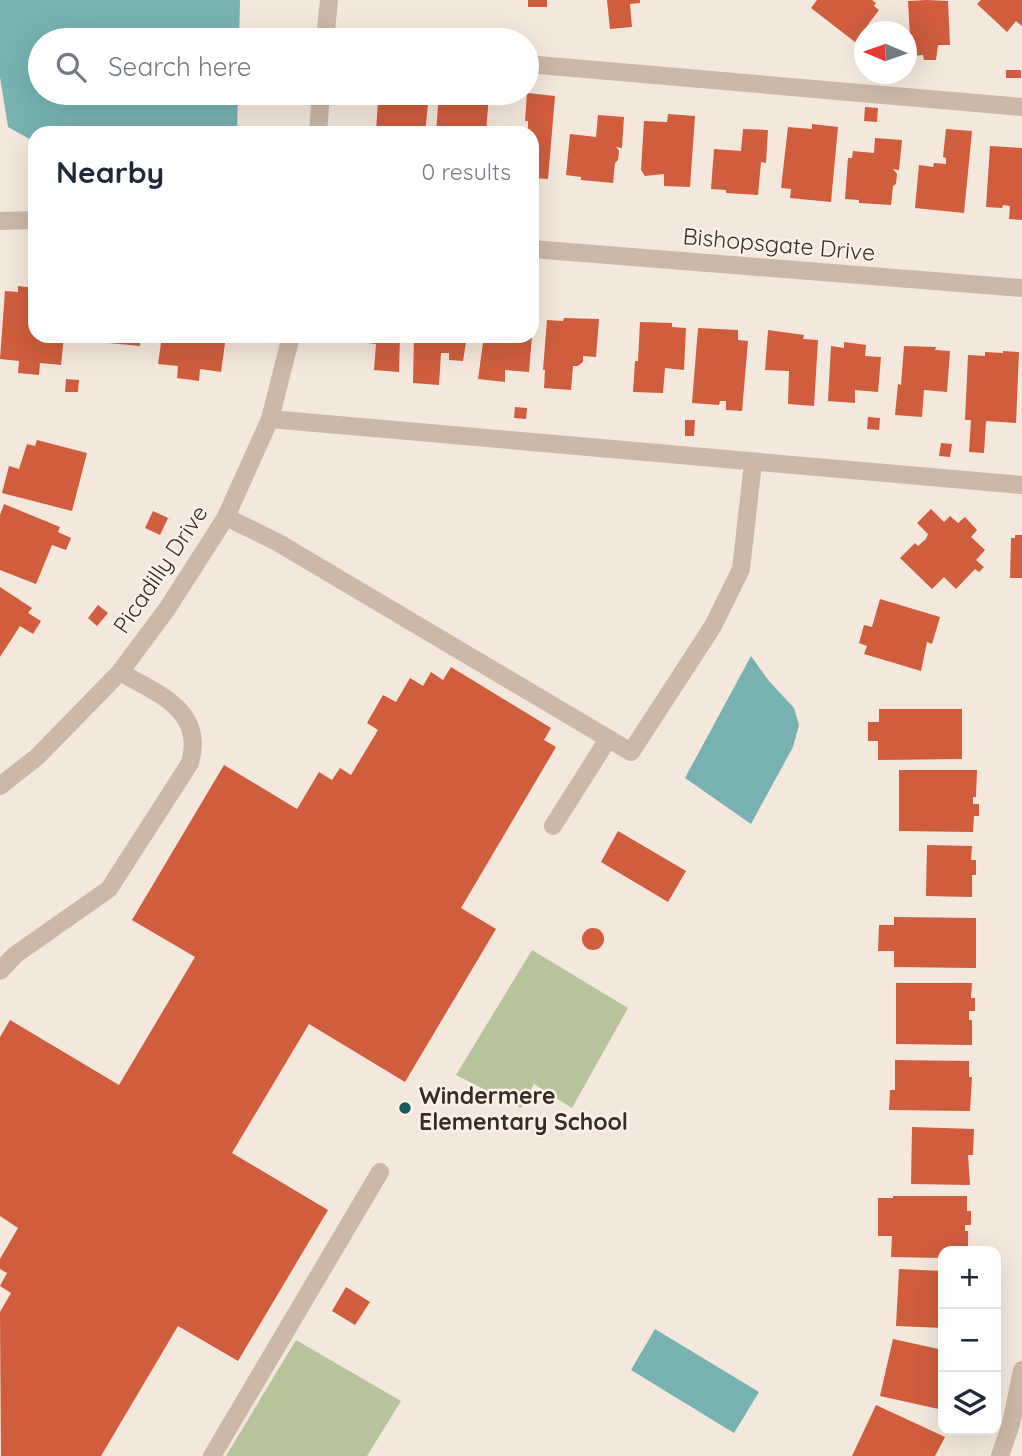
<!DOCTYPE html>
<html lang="en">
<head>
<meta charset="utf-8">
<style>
	body { margin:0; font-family:Quicksand,sans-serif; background:#f2f2f3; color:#1f2937 }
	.controls { position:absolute; right:21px; bottom:21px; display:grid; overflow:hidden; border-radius:14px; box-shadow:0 7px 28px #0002 }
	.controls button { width:63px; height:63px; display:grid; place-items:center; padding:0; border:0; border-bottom:2px solid #e0e1e3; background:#fff; color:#1f2937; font:35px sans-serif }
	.compass { position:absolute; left:854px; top:21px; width:63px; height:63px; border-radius:50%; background:#fff; box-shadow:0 7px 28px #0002; rotate:272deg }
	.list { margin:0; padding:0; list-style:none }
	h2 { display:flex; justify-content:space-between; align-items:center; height:91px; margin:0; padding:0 28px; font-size:30px }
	h2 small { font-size:23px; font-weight:400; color:#747a83 }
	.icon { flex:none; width:38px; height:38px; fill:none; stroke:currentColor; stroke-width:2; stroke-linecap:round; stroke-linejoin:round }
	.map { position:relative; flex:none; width:1022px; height:1456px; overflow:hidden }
	.search { position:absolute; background:#fff; box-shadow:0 7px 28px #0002; left:28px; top:28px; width:511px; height:77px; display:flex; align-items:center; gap:18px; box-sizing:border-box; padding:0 24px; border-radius:38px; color:#747a83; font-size:26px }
	.panel { position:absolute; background:#fff; box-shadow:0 7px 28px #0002; left:28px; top:126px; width:511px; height:217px; border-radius:21px }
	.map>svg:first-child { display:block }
	.green { fill:#b7c49a }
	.water { fill:#78b2b3 }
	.building { fill:#cf5d3e }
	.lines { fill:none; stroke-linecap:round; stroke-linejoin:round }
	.minor { stroke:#cdb7a6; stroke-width:18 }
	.poi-dot { fill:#1a5a5d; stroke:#fbf2e8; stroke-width:2.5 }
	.labels { text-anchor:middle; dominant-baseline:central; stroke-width:5; stroke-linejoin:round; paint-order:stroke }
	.street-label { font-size:23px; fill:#382c27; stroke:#fbf2e8 }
	.poi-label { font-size:23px; font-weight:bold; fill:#382c27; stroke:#fbf2e8; text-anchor:start }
</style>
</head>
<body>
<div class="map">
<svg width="1022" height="1456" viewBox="0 0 1022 1456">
	<rect width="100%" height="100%" fill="#f4e7db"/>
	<g class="green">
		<path d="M532,950L628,1008L572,1108L534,1084L521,1108L456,1075Z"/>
		<path d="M296,1340L401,1401L367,1456H226Z"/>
	</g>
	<g class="water">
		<path d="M0,0H240L239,40H40V93H238L237,133H35V142L8,127L0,77Z"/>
		<path d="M751,656L769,681L794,708L799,725L793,747L751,824L685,778Z"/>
		<path d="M655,1329L759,1392L734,1433L631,1370Z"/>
	</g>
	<g class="building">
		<rect x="528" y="0" width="19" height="7"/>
		<path d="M607,0H640V3L630,4L632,27L610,29Z"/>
		<path d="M817,0H872L876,3L874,6L879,10L855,42L811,8Z"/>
		<path d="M927,0L948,1L950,45H938L936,60H924L923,55L911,56L908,1Z"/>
		<path d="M981,0H1022V26L1016,21L1007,32L977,4Z"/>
		<rect x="1006" y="70" width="15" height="8"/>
		<path d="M404,93L429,94L425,133H376L378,99L403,102Z"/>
		<path d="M439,93L489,94L486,133H436Z"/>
		<path d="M527,93L555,96L548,179L532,178V133H500V129L516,131V127L528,128V121H525Z"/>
		<path d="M865,107L878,108L877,122L864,121Z"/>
		<path d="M668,114L695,116L690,187L664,186V174L645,176L641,170L644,121L667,122Z"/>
		<path d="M598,115L624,117L622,148L616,147L619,151L618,160L615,163L613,183L581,180V177L566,175L570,134L596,137Z"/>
		<path d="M812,124L838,127L831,202L790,198L791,189L781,188L788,127L812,129Z"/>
		<path d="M743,129L768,130L766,163L761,162L758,195L726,193V190L711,189L714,149L741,151Z"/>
		<path d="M946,129L972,131L964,213L915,208L919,165L933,167L934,163L946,164V158L943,157Z"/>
		<path d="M875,138L902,140L899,170L893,169L897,174L896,184L893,186L891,205L859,203V200L845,199L848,158H852L853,151L874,153Z"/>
		<path d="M990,146L1022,148V220L1009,219L1010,206L1003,205L1002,208L986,207Z"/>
		<path d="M18,286L35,288V336H64L61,365L40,363L39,375L18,373L19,361L0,359L5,291L18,292Z"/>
		<path d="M564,318L599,319L596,357L583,356V362L578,366H573L571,390L544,388L545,370H543L547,320L563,321Z"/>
		<path d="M640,322L672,323V327L686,328L684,370L665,368L663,393L633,392L635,361H638Z"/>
		<path d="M698,328L738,330V340L748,341L742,411L726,410V401H720L719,405L692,403Z"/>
		<path d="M768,330L804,335L803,339L818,340L814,406L788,404L789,371L765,370Z"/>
		<path d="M79,336H141L140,346L78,340Z"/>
		<path d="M162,336H226L221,372L200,369L199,381L177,378L178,366L158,364Z"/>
		<path d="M349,336H400L399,372L374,370L376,344L349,341Z"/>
		<path d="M414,336H467L463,361L449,360V353H441L439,385L413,383Z"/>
		<path d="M484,336H532L529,372L505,370V382L478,379Z"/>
		<path d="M844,342L866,345L865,356L881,357L878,392L855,390V403L828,401L831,346L844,348Z"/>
		<path d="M904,346L936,347L935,350L950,351L947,392L924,390L922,417L895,415L898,384L901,385Z"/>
		<path d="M1003,351L1019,352L1016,423L986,421L984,453L969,452L971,420H965L968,355L985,356V352L1003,353Z"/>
		<path d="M66,379L79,380L78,392H65Z"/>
		<path d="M515,407L527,408L526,419L514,418Z"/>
		<path d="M868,417L880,418L879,430L867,429Z"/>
		<path d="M685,420H695L694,436H685Z"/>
		<path d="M37,440L87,453L72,511L2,493L9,466L19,469L27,444L35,446Z"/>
		<path d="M941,443L952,444L950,457L939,456Z"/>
		<path d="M4,504L60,527L58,532L71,538L66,550L52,545L36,584L0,570V515Z"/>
		<path d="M931,509L944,522L950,516L958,523L965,517L977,530L971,537L985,550L976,560L984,567L979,572L975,569L956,589L944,577L932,589L900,558L915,543L918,546L926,539L928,534L917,523Z"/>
		<path d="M153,511L168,518L160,535L145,528Z"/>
		<path d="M1015,535H1022V578H1010L1011,538H1015Z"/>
		<path d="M0,587L32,608L28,613L41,621L33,634L20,626L0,657Z"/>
		<path d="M880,599L940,617L932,644L927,642L921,671L864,654L867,646L859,643L864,625L872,627Z"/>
		<path d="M98,605L108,613L97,626L88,618Z"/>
		<path d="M451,667L551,728L544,740L556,747L461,908L496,929L405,1082L309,1024L232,1153L328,1210L238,1361L178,1326L101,1456H1L0,1312L11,1293L0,1286L7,1273L0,1269V1259L18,1228L0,1216V1037L10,1020L119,1085L195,957L132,920L224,765L297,809L319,772L332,780L340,768L351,775L378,730L367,723L383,695L396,702L410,678L423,686L431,672L443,680Z"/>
		<path d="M879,709H962V759L878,760V741H868V722H879Z"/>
		<path d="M899,770H977L976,797H973V804H979V816H974L973,832L899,831Z"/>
		<path d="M618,831L686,871L668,902L601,862Z"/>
		<path d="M927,845L972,846L971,860H976V875H972V897L926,896Z"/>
		<path d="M894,917L976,918V968L894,967V951H878L879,925H894Z"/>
		<circle cx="593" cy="939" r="11"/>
		<path d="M896,983H972L971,998H975V1011H969V1020H972V1045L896,1044Z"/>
		<path d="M895,1060L969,1061V1077H972L970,1111L889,1110L890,1090H895Z"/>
		<path d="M912,1127L974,1129L973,1155H968L970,1185L911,1184Z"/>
		<path d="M893,1196H967V1211H971V1225H965V1231H968V1251H943V1258L891,1257L892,1236H878V1198H893Z"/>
		<path d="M899,1269L943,1271V1328L896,1326Z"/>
		<path d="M346,1287L370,1302L355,1325L332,1311Z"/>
		<path d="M893,1339L943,1350V1410L880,1396Z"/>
		<path d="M876,1405L945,1437L935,1456H852Z"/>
	</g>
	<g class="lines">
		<g class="minor">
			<path d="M325,40L329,0"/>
			<path d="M527,64L1022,107"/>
			<path d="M318,133L321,93"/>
			<path d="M0,221L35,220"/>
			<path d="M532,249L1022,288"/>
			<path d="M270,419L1022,485"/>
			<path d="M226,517L277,542L631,752L713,626L741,569L753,463"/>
			<path d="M0,786L37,757L120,672L167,609L226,517L270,419L291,336"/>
			<path d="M553,826L608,739"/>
			<path d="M0,971L15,955L109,889L190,763C205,710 158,694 120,672"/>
			<path d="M212,1456L380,1172"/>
			<path d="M1000,1456L1011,1424L1022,1370"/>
		</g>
	</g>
	<circle class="poi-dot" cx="405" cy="1108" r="7"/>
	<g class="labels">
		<g class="street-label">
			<text transform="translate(779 244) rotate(5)">Bishopsgate Drive</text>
			<text transform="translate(160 569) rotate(-56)">Picadilly Drive</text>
		</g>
		<g class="poi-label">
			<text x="419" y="1095">Windermere<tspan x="419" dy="26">Elementary School</tspan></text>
		</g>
	</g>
</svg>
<div class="controls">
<button>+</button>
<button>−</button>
<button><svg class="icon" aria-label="layers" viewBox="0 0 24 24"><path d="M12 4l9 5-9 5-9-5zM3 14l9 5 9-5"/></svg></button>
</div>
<svg class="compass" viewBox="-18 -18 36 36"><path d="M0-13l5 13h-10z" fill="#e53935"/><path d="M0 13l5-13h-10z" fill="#747a83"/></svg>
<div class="search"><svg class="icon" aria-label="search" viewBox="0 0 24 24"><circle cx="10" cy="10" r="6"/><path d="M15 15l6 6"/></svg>Search here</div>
<section class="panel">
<h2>Nearby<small>0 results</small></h2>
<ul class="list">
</ul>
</section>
</div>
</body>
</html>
